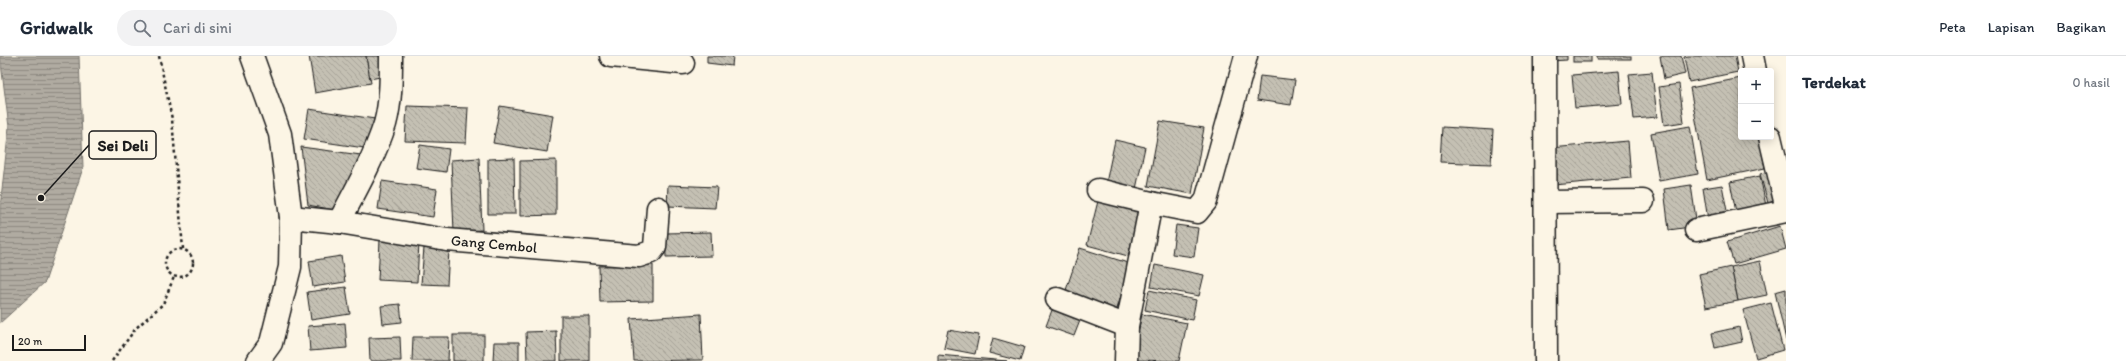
<!DOCTYPE html>
<html lang="id">
<head>
<meta charset="utf-8">
<style>
	body { margin:0; font-family:Itim,sans-serif; background:#f2f2f3; color:#1f2937 }
	.controls { position:absolute; right:12px; top:12px; display:grid; overflow:hidden; border-radius:4px; box-shadow:0 2px 10px #0003 }
	.controls button { width:36px; height:36px; display:grid; place-items:center; padding:0; border:0; border-bottom:1px solid #e0e1e3; background:#fff; color:#1f2937; font:20px sans-serif }
	.scale { position:absolute; left:12px; bottom:10px; width:74px; box-sizing:border-box; padding-left:4px; border:2px solid #1c1c1c; border-top:0; font-size:11px; line-height:14px; white-space:nowrap; color:#1c1c1c; -webkit-text-stroke:3px #fcf5e5; paint-order:stroke }
	.list { margin:0; padding:0; list-style:none }
	h2 { display:flex; justify-content:space-between; align-items:center; height:52px; margin:0; padding:0 16px; font-size:17px }
	h2 small { font-size:13px; font-weight:400; color:#747a83 }
	.icon { flex:none; width:22px; height:22px; fill:none; stroke:currentColor; stroke-width:2; stroke-linecap:round; stroke-linejoin:round }
	.map { position:relative; flex:none; width:1786px; height:305px; overflow:hidden }
	header { display:flex; align-items:center; gap:24px; box-sizing:border-box; height:56px; padding:0 20px; background:#fff; border-bottom:1px solid #e0e1e3 }
	header strong { font-size:19px }
	nav { display:flex; gap:22px; margin-inline-start:auto; font-size:14px }
	.search { width:280px; height:36px; background:#f2f2f3; display:flex; align-items:center; gap:10px; box-sizing:border-box; padding:0 14px; border-radius:22px; color:#747a83; font-size:15px }
	main { display:flex }
	aside { flex:1; background:#fff }
	.map>svg:first-child { display:block }
	.water { fill:url(#water-rules); stroke:#75726c }
	.building { fill:url(#building-back-hatch); stroke:#1c1c1c }
	.lines { fill:none; stroke-linecap:round; stroke-linejoin:round }
	.street-casing { stroke:#1c1c1c; stroke-width:25 }
	.path { stroke:#1c1c1c; stroke-width:2.5; stroke-dasharray:3 3; stroke-linecap:butt }
	.street { stroke:#fcf5e5; stroke-width:22 }
	.labels { text-anchor:middle; dominant-baseline:central; stroke-width:4; stroke-linejoin:round; paint-order:stroke }
	.street-label { font-size:15px; fill:#1c1c1c; stroke:#fcf5e5 }
	.leader { fill:none; stroke:#1c1c1c; stroke-width:1.5 }
	.callout-dot { fill:#1c1c1c; stroke:#fcf5e5; stroke-width:1.5 }
	.callout { fill:#fcf5e5; stroke:#1c1c1c; stroke-width:1.5 }
	.callout-label { font-size:16px; text-anchor:middle; font-weight:bold; fill:#1c1c1c }
</style>
</head>
<body>
<header>
<strong>Gridwalk</strong>
<div class="search"><svg class="icon" aria-label="search" viewBox="0 0 24 24"><circle cx="10" cy="10" r="6"/><path d="M15 15l6 6"/></svg>Cari di sini</div>
<nav><a>Peta</a><a>Lapisan</a><a>Bagikan</a></nav>
</header>
<main>
<div class="map">
<svg width="1786" height="305" viewBox="0 0 1786 305">
	<defs>
		<pattern id="water-rules" width="6" height="5" patternUnits="userSpaceOnUse"><rect width="6" height="5" fill="#b0aba1"/><path d="M0 2.5h6" fill="none" stroke="#8e8a82"/></pattern>
		<pattern id="building-back-hatch" width="6" height="6" patternUnits="userSpaceOnUse"><rect width="6" height="6" fill="#c4c0b3"/><path d="M-1 5l2 2M0 0l6 6M5-1l2 2" fill="none" stroke="#a8a499"/></pattern>
	</defs>
	<rect width="100%" height="100%" fill="#fcf5e5"/>
	<filter id="ink" filterUnits="userSpaceOnUse"><feTurbulence type="fractalNoise" baseFrequency=".025" numOctaves="2"/><feDisplacementMap in="SourceGraphic" scale="8" xChannelSelector="R" yChannelSelector="G"/><feConvolveMatrix kernelMatrix="1 2 1 2 8 2 1 2 1" color-interpolation-filters="sRGB"/></filter>
	<g filter="url(#ink)">
		<path class="water" d="M0,0H79L83,112L45,226L0,267V151L9,71Z"/>
		<g class="building">
			<path d="M309,0H366L371,27L315,37Z"/>
			<path d="M366,0H387L390,19L370,23Z"/>
			<path d="M707,0H733L732,10L707,7Z"/>
			<path d="M1551,0H1567V4L1551,5Z"/>
			<rect x="1573" y="0" width="18" height="6"/>
			<rect x="1597" y="0" width="34" height="3"/>
			<path d="M1660,0H1681L1685,18L1664,23Z"/>
			<path d="M1688,0H1735L1738,16L1689,26L1684,1Z"/>
			<path d="M1619,15L1622,48L1575,52L1572,19Z"/>
			<path d="M1652,16L1657,61L1634,63L1629,18Z"/>
			<path d="M1260,20L1295,24L1291,49L1257,44Z"/>
			<path d="M1741,22V81H1759L1765,112L1707,124L1690,32Z"/>
			<path d="M1679,28L1684,66L1664,69L1659,31Z"/>
			<path d="M407,50L468,52L466,87L405,85Z"/>
			<path d="M500,50L553,59L547,96L493,87Z"/>
			<path d="M309,53L375,63L371,93L304,83Z"/>
			<path d="M1160,65L1204,72L1192,138L1148,130Z"/>
			<path d="M1690,70L1698,118L1659,125L1651,77Z"/>
			<path d="M1442,71L1493,74L1491,108L1440,106Z"/>
			<path d="M1115,84L1145,91L1136,133L1106,127Z"/>
			<path d="M1628,85L1631,122L1554,129L1551,92Z"/>
			<path d="M420,89L449,93L446,116L416,112Z"/>
			<path d="M301,91L361,99L340,155L308,149Z"/>
			<path d="M479,102L482,174L454,176L451,104Z"/>
			<path d="M514,102L515,158H488V103Z"/>
			<path d="M556,104V159L520,160V105Z"/>
			<path d="M1773,115L1780,144L1768,147L1760,118Z"/>
			<path d="M1760,120L1767,155L1737,161L1730,126Z"/>
			<path d="M382,125L437,133L433,161L378,153Z"/>
			<path d="M668,129L717,131L715,152L667,150Z"/>
			<path d="M1691,129L1697,170L1669,174L1664,133Z"/>
			<path d="M1722,129L1728,160L1708,164L1703,132Z"/>
			<path d="M1099,141L1141,151L1128,200L1087,189Z"/>
			<path d="M1176,169L1198,172L1194,201L1172,198Z"/>
			<path d="M1780,170L1786,193L1734,208L1727,186Z"/>
			<path d="M711,176L712,200L666,201L665,177Z"/>
			<path d="M380,184L419,186L417,226L378,224Z"/>
			<path d="M424,192L449,194L447,229L421,228Z"/>
			<path d="M1080,192L1131,208L1116,256L1064,240Z"/>
			<path d="M341,200L345,226L313,231L309,205Z"/>
			<path d="M1760,205L1767,239L1738,245L1731,211Z"/>
			<path d="M653,209V245L600,246L599,210Z"/>
			<path d="M1155,209L1204,219L1199,240L1151,231Z"/>
			<path d="M1731,211L1738,245L1706,251L1699,218Z"/>
			<path d="M346,231L350,258L311,264L307,236Z"/>
			<path d="M1786,233V284L1775,236Z"/>
			<path d="M1149,234L1196,244L1192,264L1145,254Z"/>
			<path d="M1055,246L1083,257L1074,280L1046,270Z"/>
			<path d="M1771,247L1783,294L1756,302L1743,254Z"/>
			<path d="M400,248L402,266L383,268L381,250Z"/>
			<path d="M701,258L703,304L634,305L631,263Z"/>
			<path d="M1142,258L1187,267L1179,305L1132,304Z"/>
			<rect x="561" y="260" width="28" height="45"/>
			<path d="M345,267L347,292L310,295L308,270Z"/>
			<path d="M1739,271L1742,286L1715,292L1712,277Z"/>
			<path d="M948,274L979,279L975,298L944,292Z"/>
			<path d="M556,275L557,305H527L526,276Z"/>
			<rect x="453" y="279" width="31" height="26"/>
			<path d="M400,281L401,305H370L369,282Z"/>
			<path d="M413,281H449L448,305H412Z"/>
			<path d="M993,282L1024,291L1020,305L989,297Z"/>
			<path d="M494,286H519V305H493Z"/>
			<path d="M938,299L1007,305H938Z"/>
		</g>
		<g class="lines">
			<g class="street-casing">
				<g id="street">
					<path d="M252,0L280,78L291,161L290,211L271,287L258,305"/>
					<path d="M611,0L683,7"/>
					<path d="M1545,0L1546,305"/>
					<path d="M1752,0L1755,15"/>
					<path d="M1770,81L1786,149"/>
					<path d="M1098,134L1151,147"/>
					<path d="M1546,146L1643,145"/>
					<path d="M291,161L339,166L447,184L639,200L651,196L655,191L658,152"/>
					<path d="M339,166C356,134 374,102 385,68C391,46 391,22 391,0"/>
					<path d="M1696,174L1786,155"/>
					<path d="M1057,243L1127,270"/>
					<path d="M1126,305L1127,270L1151,147L1197,156L1206,145L1246,0"/>
				</g>
			</g>
			<g class="path">
				<path d="M159,0L172,63L183,193"/>
				<circle cx="179" cy="207" r="14"/>
				<path d="M112,305L136,272L163,248L174,221"/>
			</g>
			<use href="#street" class="street"/>
		</g>
	</g>
	<g class="labels">
		<g class="street-label">
			<text transform="translate(494 188) rotate(5)">Gang Cembol</text>
		</g>
	</g>
	<path class="leader" d="M41 142L89 89"/>
	<circle class="callout-dot" cx="41" cy="142" r="4"/>
	<rect class="callout" x="89" y="75" width="67" height="28" rx="4"/>
	<g class="callout-label">
		<text x="123" y="95">Sei Deli</text>
	</g>
</svg>
<div class="controls">
<button>+</button>
<button>−</button>
</div>
<div class="scale">20 m</div>
</div>
<aside>
<h2>Terdekat<small>0 hasil</small></h2>
<ul class="list">
</ul>
</aside>
</main>
</body>
</html>
